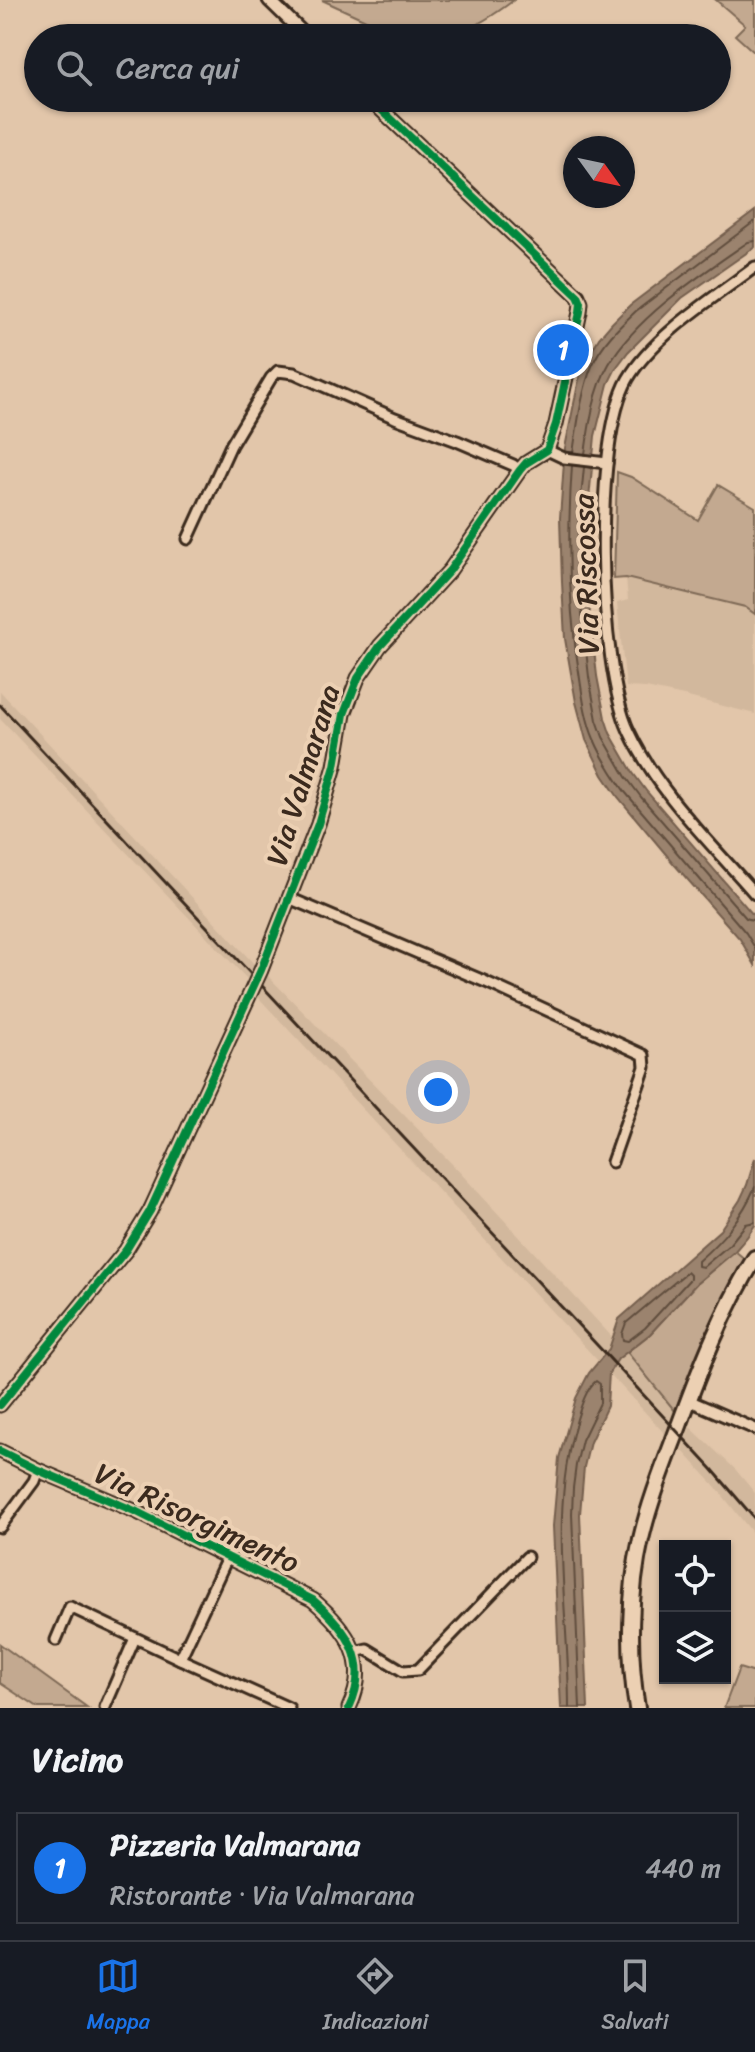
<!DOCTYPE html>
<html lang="it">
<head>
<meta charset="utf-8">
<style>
	body { margin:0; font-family:Sriracha,sans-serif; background:#20242c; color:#f1f3f6 }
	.controls { position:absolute; right:24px; bottom:24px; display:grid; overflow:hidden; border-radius:0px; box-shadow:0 2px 6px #0004 }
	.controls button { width:72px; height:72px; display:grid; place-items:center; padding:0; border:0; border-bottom:2px solid #363941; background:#171b24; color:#f1f3f6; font:40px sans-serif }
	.compass { position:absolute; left:563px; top:136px; width:72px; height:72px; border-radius:50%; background:#171b24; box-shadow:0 2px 6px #0004; rotate:123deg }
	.you { position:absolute; left:438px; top:1092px; width:28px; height:28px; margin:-20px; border:6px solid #fff; border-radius:50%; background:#1a73e8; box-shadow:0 0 0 12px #1a73e833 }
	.badge { display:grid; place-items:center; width:52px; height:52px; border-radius:50%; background:#1a73e8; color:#fff; font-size:26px; font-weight:700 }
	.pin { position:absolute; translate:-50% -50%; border:4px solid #fff; box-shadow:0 2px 8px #0006 }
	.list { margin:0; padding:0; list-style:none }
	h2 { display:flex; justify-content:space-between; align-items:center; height:104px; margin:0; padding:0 32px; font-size:34px }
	h2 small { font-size:26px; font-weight:400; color:#9ea1a6 }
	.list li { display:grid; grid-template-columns:52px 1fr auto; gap:24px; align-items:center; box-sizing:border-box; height:112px; margin:0 16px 16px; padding:0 16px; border:2px solid #363941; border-radius:0px }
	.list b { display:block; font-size:30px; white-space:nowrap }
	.list p { margin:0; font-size:26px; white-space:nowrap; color:#9ea1a6 }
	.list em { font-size:26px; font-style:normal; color:#9ea1a6 }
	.icon { flex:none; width:44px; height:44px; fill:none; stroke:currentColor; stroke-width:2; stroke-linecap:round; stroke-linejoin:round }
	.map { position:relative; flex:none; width:755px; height:1708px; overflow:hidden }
	.search { position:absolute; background:#171b24; box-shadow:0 2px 6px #0004; left:24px; right:24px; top:24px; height:88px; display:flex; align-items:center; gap:20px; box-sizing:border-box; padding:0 28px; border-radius:44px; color:#9ea1a6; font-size:30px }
	.sheet { height:232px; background:#171b24 }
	nav { display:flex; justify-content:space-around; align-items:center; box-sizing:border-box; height:112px; border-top:2px solid #363941; background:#171b24; font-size:22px; color:#9ea1a6 }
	nav a { display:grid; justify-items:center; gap:4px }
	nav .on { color:#1a73e8 }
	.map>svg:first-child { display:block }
	.built { fill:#d2b89d }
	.green { fill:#c3a990; stroke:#7f6a57; stroke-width:2 }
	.water { fill:#9b836e; stroke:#755f4e; stroke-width:2 }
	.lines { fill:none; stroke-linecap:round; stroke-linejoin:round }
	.shore { stroke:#614e3e; stroke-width:2 }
	.minor-casing { stroke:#3b2a1e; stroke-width:15 }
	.tertiary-casing { stroke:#3b2a1e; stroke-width:17 }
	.primary-casing { stroke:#3b2a1e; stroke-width:20 }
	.minor { stroke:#ecd0b3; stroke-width:9 }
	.tertiary { stroke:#ecd0b3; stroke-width:11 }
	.primary { stroke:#ecd0b3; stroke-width:14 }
	.rail { stroke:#3b2a1e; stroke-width:3 }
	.cycleway-casing { stroke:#ecd0b3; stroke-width:13 }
	.cycleway { stroke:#00873e; stroke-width:8 }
	.labels { text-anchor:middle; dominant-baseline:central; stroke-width:8; stroke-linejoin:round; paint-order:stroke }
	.street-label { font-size:30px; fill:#3b2a1e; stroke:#ecd0b3 }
</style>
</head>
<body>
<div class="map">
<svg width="755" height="1708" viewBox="0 0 755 1708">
	<rect width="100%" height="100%" fill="#e2c6aa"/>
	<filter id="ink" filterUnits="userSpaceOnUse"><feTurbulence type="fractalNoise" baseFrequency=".0125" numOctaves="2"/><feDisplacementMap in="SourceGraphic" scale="16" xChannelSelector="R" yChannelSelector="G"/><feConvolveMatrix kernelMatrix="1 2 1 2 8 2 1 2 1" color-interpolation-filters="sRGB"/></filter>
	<g filter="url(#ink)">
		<g class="built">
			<path d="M626,578L745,607L755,614V714L684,696L646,688L626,687L617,603L628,600Z"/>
			<path d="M0,691L255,965L249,981L0,719Z"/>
			<path d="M266,974L453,1165L614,1339L599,1362L257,996Z"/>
			<path d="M627,1352L675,1411L665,1434L609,1373L618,1359Z"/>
			<path d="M690,1427L735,1469L755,1493V1536L715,1486L682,1450Z"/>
		</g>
		<g class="green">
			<path d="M322,0H514C472,32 453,38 401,38V36Z"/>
			<path d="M716,0H755V53L735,35L745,25Z"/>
			<path d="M617,472L631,477L698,520L718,485L755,507V614L745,607L626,578L614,579Z"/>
			<path d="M735,1251L746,1260L719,1306L675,1411L627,1352L650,1334L696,1284Z"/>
			<path d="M0,1644L88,1708H38L0,1683Z"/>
			<path d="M739,1668L755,1673V1708H724Z"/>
		</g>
		<g class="water">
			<path d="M755,211V247L682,298L628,352L616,368L608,384L595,436L586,531V578L597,676L605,718L610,733L633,773L647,792L755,917V965L740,939L674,864L618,797L603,775L586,740L576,702L565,639L562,582L560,518L565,448L579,379L585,362L599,338L612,323L630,305Z"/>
			<path d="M755,1158V1225L747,1237L735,1251L696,1284L650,1334L618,1359L609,1373L607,1406L590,1442L584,1467L580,1514L588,1708H561L553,1526L559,1458L576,1398L589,1373L609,1349L619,1319L720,1230L740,1200L747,1185Z"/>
		</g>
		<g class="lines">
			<g class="shore">
				<path d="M573,453C577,427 582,389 592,366C601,344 619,327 636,311L755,221"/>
				<path d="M585,454C589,425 594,390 609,364C637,316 702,274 748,242L755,241"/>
				<path d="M572,465C567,537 568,608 580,679C583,699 586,721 594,739C602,758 613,775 625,792L746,933L755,948"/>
				<path d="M584,467L578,530V578L589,677L597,720L603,737L626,777L641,797L746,918L755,921"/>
				<path d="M755,1187C742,1217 723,1239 698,1261V1266L703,1267L729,1245L746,1224L755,1222"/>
				<path d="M687,1272L690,1275V1279L645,1328L628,1341L623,1340L622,1334L626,1323Z"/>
				<path d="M569,1708C569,1610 548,1514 577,1419C581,1406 586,1389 596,1381L600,1384V1403L582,1440L576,1465L573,1488L572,1514L580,1708"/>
			</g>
			<g class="minor-casing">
				<g id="minor">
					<path d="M755,267C715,297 653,336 628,379C592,442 598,665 629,731C658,793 711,843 755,894"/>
					<path d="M547,450L564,458L607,463"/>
					<path d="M188,539L231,445L271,378L278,371L294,373L395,418L457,441L513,465L520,470"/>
					<path d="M289,898L486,982L644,1055L645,1067L612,1162"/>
					<path d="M688,1400L755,1429"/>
					<path d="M0,1527L34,1481L38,1470"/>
					<path d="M56,1640L70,1607L180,1659L289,1708"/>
					<path d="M354,1652L367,1649L403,1671L418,1670L527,1557"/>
					<path d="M180,1659L228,1556"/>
					<path d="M105,1707L135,1638"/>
				</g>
			</g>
			<g class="tertiary-casing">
				<g id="tertiary">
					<path d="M269,0L308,38"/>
					<path d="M0,1405L126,1250L150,1211L261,970L289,898L318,824L335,766L344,714L358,678L380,646L450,570L520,470L526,463L547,450L556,424L580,312L581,303L578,296L369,98"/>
					<path d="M0,1451L38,1470L137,1512L313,1600C348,1630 371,1662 349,1708"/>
				</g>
			</g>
			<g class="primary-casing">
				<path id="primary" d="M637,1708C628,1655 629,1591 641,1539C650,1500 666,1461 680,1423C701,1366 723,1310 755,1258"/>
			</g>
			<use href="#minor" class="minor"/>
			<use href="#tertiary" class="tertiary"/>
			<use href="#primary" class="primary"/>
			<path class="rail" d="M0,705L625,1375L712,1469L755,1519"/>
			<g class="cycleway-casing">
				<g id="cycleway">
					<path d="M0,1405L126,1250L150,1211L261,970L289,898L318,824L335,766L344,714L358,678L380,646L450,570L520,470L526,463L547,450L556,424L580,312L581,303L578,296L369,98"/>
					<path d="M0,1451L38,1470L137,1512L313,1600C348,1630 371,1662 349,1708"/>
				</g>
			</g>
			<use href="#cycleway" class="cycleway"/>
		</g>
	</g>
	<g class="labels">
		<g class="street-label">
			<text transform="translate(586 574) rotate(-92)">Via Riscossa</text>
			<text transform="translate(303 775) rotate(-73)">Via Valmarana</text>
			<text transform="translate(197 1518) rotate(25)">Via Risorgimento</text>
		</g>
	</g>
</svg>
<div class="controls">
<button><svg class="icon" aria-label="locate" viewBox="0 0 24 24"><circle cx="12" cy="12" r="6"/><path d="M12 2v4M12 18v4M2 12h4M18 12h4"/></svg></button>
<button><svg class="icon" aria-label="layers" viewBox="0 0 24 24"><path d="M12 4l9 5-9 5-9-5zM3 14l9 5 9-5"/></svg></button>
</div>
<svg class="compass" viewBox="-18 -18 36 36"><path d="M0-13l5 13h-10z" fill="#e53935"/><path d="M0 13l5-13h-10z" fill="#9ea1a6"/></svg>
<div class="you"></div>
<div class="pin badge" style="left:563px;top:350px">1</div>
<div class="search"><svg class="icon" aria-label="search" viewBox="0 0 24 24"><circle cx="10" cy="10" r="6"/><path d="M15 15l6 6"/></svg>Cerca qui</div>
</div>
<section class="sheet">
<h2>Vicino<small></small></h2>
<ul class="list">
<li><span class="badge">1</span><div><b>Pizzeria Valmarana</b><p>Ristorante · Via Valmarana</p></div><em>440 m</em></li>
</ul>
</section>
<nav>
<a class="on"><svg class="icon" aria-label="map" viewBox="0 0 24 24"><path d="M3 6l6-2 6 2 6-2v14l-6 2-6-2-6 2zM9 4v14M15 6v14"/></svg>Mappa</a>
<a><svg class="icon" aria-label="directions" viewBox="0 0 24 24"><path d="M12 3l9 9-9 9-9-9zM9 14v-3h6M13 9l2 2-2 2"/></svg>Indicazioni</a>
<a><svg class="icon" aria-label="saved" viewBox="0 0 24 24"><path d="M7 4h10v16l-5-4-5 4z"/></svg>Salvati</a>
</nav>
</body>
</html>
